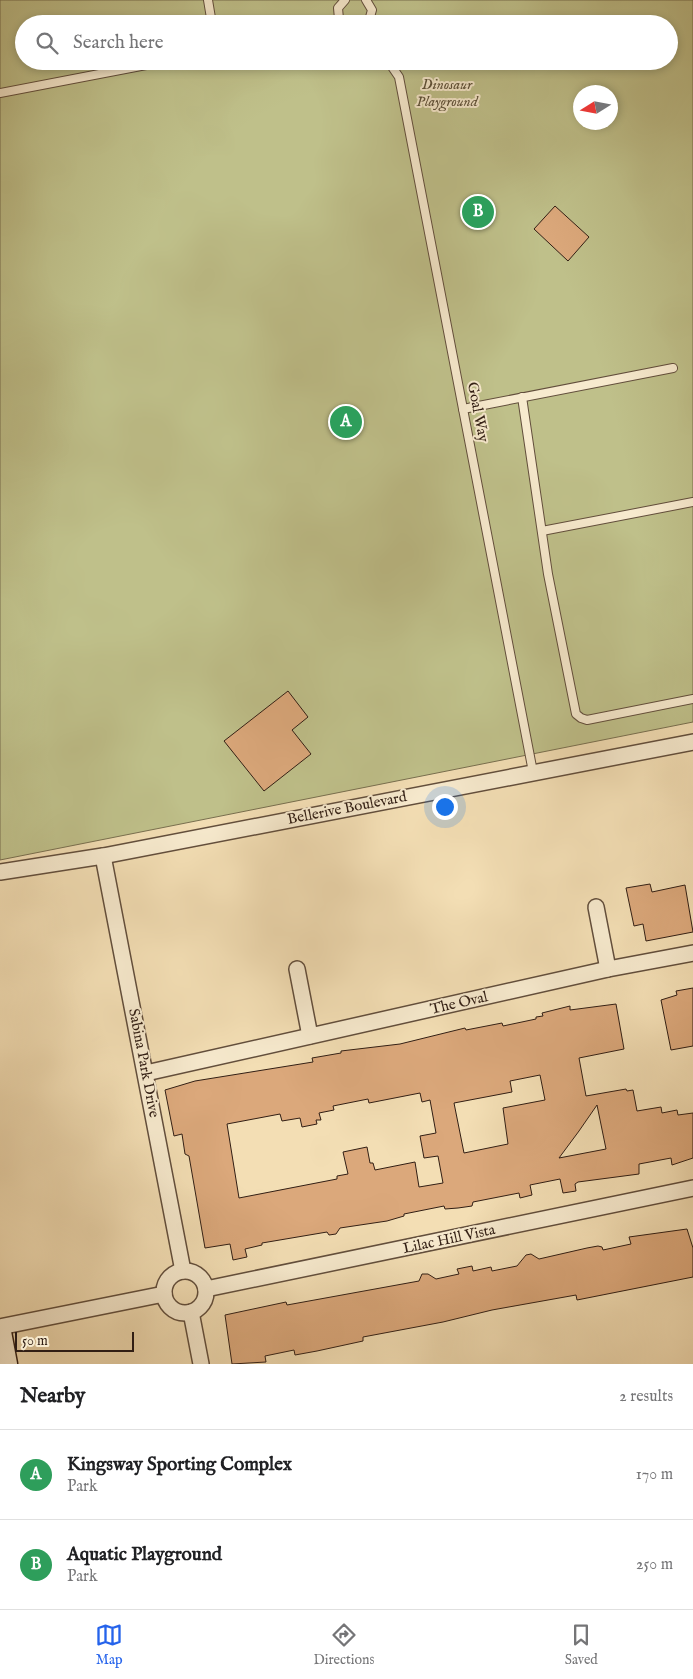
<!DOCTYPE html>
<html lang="en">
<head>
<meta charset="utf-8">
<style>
	body { margin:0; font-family:"IM FELL English",serif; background:#f2f2f2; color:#202124 }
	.compass { position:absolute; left:573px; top:85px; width:45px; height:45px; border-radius:50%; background:#fff; box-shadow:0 2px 8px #0003; rotate:259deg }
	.scale { position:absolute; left:15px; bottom:12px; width:119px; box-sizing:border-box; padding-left:5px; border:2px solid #311e14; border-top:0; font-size:14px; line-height:18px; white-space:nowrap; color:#311e14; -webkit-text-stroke:4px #f7eace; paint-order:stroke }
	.you { position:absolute; left:444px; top:806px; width:18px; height:18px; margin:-12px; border:4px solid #fff; border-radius:50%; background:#1a73e8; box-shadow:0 0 0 8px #1a73e833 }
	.badge { display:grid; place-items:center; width:32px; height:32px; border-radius:50%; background:#2563eb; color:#fff; font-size:16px; font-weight:700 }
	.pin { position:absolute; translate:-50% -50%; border:2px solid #fff; box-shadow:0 1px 5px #0006 }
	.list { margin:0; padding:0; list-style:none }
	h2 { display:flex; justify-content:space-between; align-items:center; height:65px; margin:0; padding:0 20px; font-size:21px }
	h2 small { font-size:16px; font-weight:400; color:#757577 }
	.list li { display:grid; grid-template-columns:32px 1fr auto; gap:15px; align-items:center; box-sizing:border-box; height:90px; padding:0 20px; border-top:1px solid #e0e0e0 }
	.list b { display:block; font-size:19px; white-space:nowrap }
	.list p { margin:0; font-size:16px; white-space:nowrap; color:#757577 }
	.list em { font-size:16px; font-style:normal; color:#757577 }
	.icon { flex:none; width:28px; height:28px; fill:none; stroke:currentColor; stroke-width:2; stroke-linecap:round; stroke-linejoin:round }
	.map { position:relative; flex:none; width:693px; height:1364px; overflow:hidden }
	.search { position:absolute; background:#fff; box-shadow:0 2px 8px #0003; left:15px; right:15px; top:15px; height:55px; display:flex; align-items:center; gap:12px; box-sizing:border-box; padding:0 18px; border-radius:28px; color:#757577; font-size:19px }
	.sheet { height:245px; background:#fff }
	nav { display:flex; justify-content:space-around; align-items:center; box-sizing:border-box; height:70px; border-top:1px solid #e0e0e0; background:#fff; font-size:14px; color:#757577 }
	nav a { display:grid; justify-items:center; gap:2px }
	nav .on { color:#2563eb }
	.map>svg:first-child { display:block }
	.green { fill:#bfc08a; stroke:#786f4f; fill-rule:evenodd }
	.building { fill:#dba87b; stroke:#311e14; fill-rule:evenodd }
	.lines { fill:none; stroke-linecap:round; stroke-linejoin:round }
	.service-casing { stroke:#624e3c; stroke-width:10 }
	.minor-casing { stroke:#624e3c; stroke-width:18 }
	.secondary-casing { stroke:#311e14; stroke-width:25 }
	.service { stroke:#f7eace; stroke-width:8 }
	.minor { stroke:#f7eace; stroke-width:15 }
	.secondary { stroke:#f7eace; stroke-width:22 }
	.labels { text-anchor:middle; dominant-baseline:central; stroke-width:4; stroke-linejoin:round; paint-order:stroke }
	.park-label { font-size:15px; font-style:italic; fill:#5c4f37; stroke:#f7eace }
	.street-label { font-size:15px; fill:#311e14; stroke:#f7eace }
</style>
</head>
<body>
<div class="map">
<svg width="693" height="1364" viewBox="0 0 693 1364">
	<rect width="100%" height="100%" fill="#f3deb4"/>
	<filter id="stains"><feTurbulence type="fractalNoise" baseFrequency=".004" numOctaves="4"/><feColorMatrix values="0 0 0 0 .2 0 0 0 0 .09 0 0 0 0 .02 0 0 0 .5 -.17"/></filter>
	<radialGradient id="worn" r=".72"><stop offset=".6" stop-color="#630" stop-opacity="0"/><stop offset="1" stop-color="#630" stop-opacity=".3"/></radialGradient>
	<path class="green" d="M0,0H693V722L0,860ZM24,24H669V61H24ZM580,92H610V122H580Z"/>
	<g class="building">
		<path d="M555,206L589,237L568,261L534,229Z"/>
		<path d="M288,691L308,717L292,730L311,754L264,791L224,741Z"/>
		<path d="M650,884L652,892L685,885L693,932L646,941L643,924L634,926L626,888Z"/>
		<path d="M693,988V1046L671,1050L661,1000L677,995L676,991Z"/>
		<path d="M616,1004L624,1049L579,1058L586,1096L626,1089L627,1091L633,1090L637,1111L661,1107L662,1113L677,1110L678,1115L693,1113V1158L672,1165L671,1158L639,1164V1174L578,1182L575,1184L576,1191L563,1193L560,1179L530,1185L532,1195L520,1198L519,1193L473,1202L472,1206L458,1208L445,1209L444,1206L404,1214V1216L387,1221L340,1228L336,1234L329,1235L327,1232L262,1243V1245L245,1249L247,1257L233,1260L230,1244L205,1248L189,1156L185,1154L182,1134L174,1136L165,1090L195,1081L313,1062L312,1058L341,1053V1051L400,1044L465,1028L466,1030L502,1023L503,1026L536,1019V1017L543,1016L542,1013L570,1006V1010ZM540,1075L545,1100L503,1108L508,1144L464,1153L454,1103L512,1092L510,1081ZM420,1093L422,1102L430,1100L436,1133L420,1136L424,1158L438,1156L443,1183L419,1187L415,1162L375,1170L373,1163H370L367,1147L343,1152L348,1174L337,1176V1179L239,1198L227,1124L280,1114L282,1121L300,1118L302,1127L317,1124L316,1120H321L319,1113L334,1110L333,1106L368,1099L369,1103ZM597,1105L606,1149L559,1158L579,1131Z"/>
		<path d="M687,1229L693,1248V1277L577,1300L576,1295L492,1310L443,1322L363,1337V1341L317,1351L295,1355L294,1350L265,1356L266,1362L232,1364L225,1315L286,1302L287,1305L419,1281L422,1274H428L436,1279L459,1274L457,1269L472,1266L473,1271L491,1267L492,1271L517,1266L526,1255L531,1254L539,1259L587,1248L598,1246L602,1247L603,1250L631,1244L629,1237Z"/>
	</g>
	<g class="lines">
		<g class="service-casing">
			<g id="service">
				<path d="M208,0L212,24"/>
				<path d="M366,0L372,10L368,24"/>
				<path d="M328,24L339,19"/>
				<path d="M342,24L339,19L338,8L345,0"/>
				<path d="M388,61L399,77L533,772"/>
				<path d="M0,93L167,61"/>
				<path d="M522,397L548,574L576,714L581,718L587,720L693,699"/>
				<path d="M463,409L673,368"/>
				<path d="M542,531L693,502"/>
			</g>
		</g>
		<g class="minor-casing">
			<g id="minor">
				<path d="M103,856L183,1271"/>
				<path d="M0,872L103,856L693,742"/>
				<path d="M596,907L608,969"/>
				<path d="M297,969L310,1036"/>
				<path d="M146,1073L608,969L693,953"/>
				<circle cx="185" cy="1292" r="21"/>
				<path d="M206,1289L693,1188"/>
				<path d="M191,1312L201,1364"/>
				<path d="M0,1327L164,1294"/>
			</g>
		</g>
		<g class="secondary-casing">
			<path id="secondary" d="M0,1332L6,1364"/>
		</g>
		<use href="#service" class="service"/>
		<use href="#minor" class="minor"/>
		<use href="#secondary" class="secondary"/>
	</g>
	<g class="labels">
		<g class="park-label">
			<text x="447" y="84">Dinosaur<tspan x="447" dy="17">Playground</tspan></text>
		</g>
		<g class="street-label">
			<text transform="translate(478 412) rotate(79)">Goal Way</text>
			<text transform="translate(347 808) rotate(-11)">Bellerive Boulevard</text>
			<text transform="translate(459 1003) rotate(-13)">The Oval</text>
			<text transform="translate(144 1063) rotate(79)">Sabina Park Drive</text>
			<text transform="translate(449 1239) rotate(-12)">Lilac Hill Vista</text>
		</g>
	</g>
	<rect width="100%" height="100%" filter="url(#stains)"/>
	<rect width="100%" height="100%" fill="url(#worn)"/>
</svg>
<svg class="compass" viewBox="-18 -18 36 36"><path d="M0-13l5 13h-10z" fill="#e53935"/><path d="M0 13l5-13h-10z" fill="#757577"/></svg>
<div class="scale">50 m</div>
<div class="you"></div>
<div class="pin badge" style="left:346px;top:422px;background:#2e9e5b">A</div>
<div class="pin badge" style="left:478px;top:212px;background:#2e9e5b">B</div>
<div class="search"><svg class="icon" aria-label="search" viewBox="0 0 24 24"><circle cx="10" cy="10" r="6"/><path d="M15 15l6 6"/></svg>Search here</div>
</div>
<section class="sheet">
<h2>Nearby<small>2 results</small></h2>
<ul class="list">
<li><span class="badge" style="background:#2e9e5b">A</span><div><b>Kingsway Sporting Complex</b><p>Park</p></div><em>170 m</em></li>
<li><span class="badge" style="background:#2e9e5b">B</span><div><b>Aquatic Playground</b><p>Park</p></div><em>250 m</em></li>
</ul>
</section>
<nav>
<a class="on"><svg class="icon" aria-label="map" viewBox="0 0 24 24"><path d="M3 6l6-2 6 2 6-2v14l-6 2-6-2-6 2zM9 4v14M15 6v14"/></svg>Map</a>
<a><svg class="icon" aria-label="directions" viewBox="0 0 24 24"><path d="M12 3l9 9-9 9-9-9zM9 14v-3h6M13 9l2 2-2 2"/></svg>Directions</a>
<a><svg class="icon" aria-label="saved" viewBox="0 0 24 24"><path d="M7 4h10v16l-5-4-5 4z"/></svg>Saved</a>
</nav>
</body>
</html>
